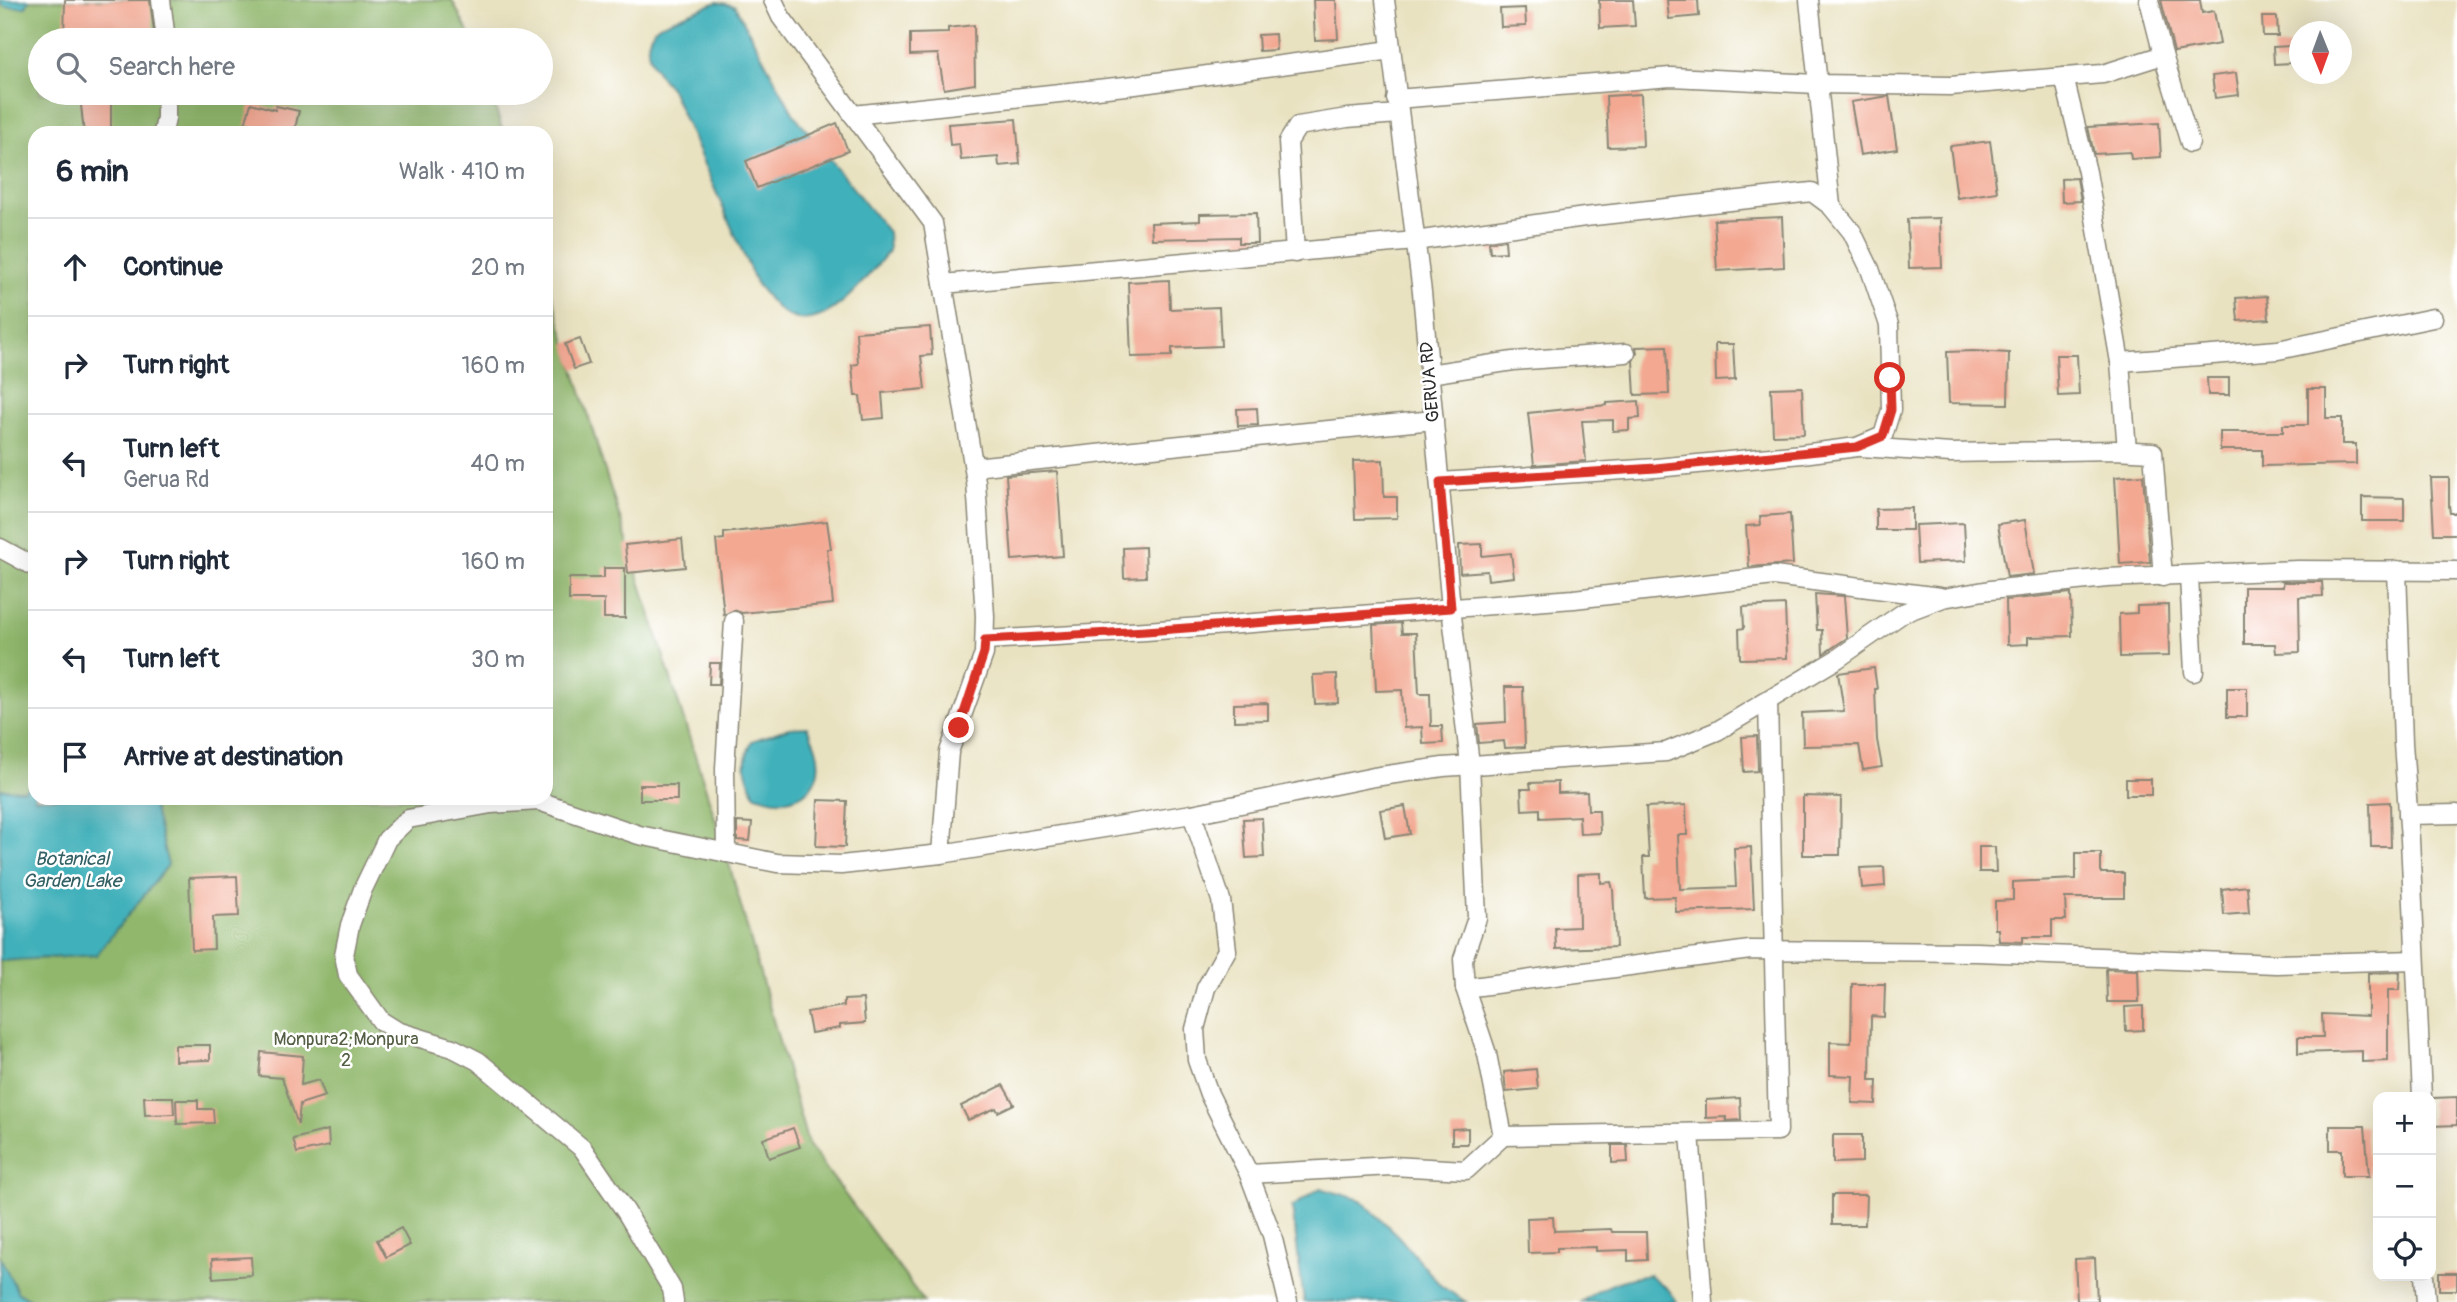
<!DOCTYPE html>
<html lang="en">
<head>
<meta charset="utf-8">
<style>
	body { margin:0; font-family:Pangolin,sans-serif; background:#f6f6f7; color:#1f2937 }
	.controls { position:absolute; right:21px; bottom:21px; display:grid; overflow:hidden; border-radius:14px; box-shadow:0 7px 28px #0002 }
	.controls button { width:63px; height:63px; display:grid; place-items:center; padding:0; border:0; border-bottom:2px solid #e0e1e3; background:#fff; color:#1f2937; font:35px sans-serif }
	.compass { position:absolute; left:2289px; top:21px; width:63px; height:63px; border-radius:50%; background:#fff; box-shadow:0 7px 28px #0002; rotate:179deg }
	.stop { position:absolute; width:21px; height:21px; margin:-16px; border:5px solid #d93025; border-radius:50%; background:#fff }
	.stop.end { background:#d93025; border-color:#fff; box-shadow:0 2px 7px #0008 }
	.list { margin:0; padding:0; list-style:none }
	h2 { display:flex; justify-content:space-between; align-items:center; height:91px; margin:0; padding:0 28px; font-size:30px }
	h2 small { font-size:23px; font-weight:400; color:#747a83 }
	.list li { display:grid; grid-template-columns:46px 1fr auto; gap:21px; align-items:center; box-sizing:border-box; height:98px; padding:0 28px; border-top:2px solid #e0e1e3 }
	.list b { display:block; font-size:26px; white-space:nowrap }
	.list p { margin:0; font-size:23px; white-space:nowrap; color:#747a83 }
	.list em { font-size:23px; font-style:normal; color:#747a83 }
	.icon { flex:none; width:38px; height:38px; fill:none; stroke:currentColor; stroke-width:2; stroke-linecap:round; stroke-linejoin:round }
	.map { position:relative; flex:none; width:2457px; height:1302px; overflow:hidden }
	.search { position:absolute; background:#fff; box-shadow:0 7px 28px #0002; left:28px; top:28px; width:525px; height:77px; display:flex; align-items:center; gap:18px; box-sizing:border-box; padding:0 24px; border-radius:38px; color:#747a83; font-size:26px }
	.panel { position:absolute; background:#fff; box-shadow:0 7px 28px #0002; left:28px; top:126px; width:525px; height:679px; border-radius:21px }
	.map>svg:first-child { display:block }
	.forest { fill:#90b76c; stroke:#5e714c; stroke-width:2 }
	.water { fill:#40b0ba; stroke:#366e72; stroke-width:2 }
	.building { fill:#f3a892 }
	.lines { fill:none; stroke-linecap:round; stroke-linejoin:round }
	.street-casing { stroke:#8a8676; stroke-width:21 }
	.street { stroke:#fff; stroke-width:18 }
	.route { stroke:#d93025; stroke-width:9 }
	.labels { text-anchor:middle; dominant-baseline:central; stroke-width:5; stroke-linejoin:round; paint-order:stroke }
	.street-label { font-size:18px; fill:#2b2b2b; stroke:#fff }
	.park-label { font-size:18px; fill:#545e44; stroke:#fff }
	.water-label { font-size:19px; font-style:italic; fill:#336064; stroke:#fff }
</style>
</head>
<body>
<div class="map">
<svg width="2457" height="1302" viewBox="0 0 2457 1302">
	<rect width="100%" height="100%" fill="#fff"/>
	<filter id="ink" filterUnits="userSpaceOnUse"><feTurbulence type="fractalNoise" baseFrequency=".0143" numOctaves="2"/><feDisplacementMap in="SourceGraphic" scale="14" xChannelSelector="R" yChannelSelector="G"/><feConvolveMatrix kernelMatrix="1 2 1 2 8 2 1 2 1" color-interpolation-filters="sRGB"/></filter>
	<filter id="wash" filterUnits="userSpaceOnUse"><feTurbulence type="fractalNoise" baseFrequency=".00686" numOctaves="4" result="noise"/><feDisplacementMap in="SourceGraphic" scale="28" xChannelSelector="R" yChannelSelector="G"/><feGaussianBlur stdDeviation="1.57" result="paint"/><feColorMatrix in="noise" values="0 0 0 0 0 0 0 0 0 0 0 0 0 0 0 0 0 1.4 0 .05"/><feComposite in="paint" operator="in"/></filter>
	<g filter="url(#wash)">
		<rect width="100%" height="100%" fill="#e9e2c1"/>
		<g class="forest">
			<path d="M0,0L26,7L29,0H452L472,40H40V93H491L503,133H35V782L24,790L0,789Z"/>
			<path d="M546,276L605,471L726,853L808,1144L924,1302H33L18,1293L0,1258V961L96,955L168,865L151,798H546Z"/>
		</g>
		<g class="water">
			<path d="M0,0H29L26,7H5L0,3Z"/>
			<path d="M717,2L735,6L793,113L888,232L889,251C868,275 829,332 791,317C776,311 766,295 756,283L671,89C655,72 635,45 659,25Z"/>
			<path d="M807,727C810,734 814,741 816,748C825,777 808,802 777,800C770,800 762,796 755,795C745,772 741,765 752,741L789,728Z"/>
			<path d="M35,782V798H151L168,865L96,955L0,961V789L24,790Z"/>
			<path d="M1320,1188L1361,1200L1399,1237L1441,1286L1466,1302H1304L1292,1207Z"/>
			<path d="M0,1257L18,1293L36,1302H0Z"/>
			<path d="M1650,1275L1668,1289L1677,1302H1581C1603,1286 1623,1278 1650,1275Z"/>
		</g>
		<g id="blocks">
			<g class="building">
				<path d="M65,0H150L154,32L104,34V40H64Z"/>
				<path d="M1313,0H1336L1338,39L1315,40Z"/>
				<path d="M1599,0H1633L1635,26L1600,28Z"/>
				<path d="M1667,0H1698L1699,16L1669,19Z"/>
				<path d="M2161,0H2200L2202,13L2214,11L2220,44L2174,52Z"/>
				<path d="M1525,8L1526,26L1501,27L1500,9Z"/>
				<path d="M2262,17H2277L2278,36H2263Z"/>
				<path d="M974,25L975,84L944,89L938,54L910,55V34L948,33V28Z"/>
				<path d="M1275,34L1276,50L1259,51L1258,35Z"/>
				<path d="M2290,46L2291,63L2274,64L2273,47Z"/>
				<path d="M2236,73L2239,95L2215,98L2212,76Z"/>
				<path d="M1641,94L1643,146L1608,147L1606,96Z"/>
				<path d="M111,95V133H84L80,96Z"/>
				<path d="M1889,96L1897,149L1860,155L1851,102Z"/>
				<path d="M251,103L275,110L276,106L299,111L294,133H271L245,125Z"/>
				<path d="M1016,119L1020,164L999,166L998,157L961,160L959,144L950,145L948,124Z"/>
				<path d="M837,123L848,151L757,188L746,161Z"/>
				<path d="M2159,123L2161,157L2131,159L2130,152L2094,154L2088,127Z"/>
				<path d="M1990,141L1997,192L1957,198L1950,146Z"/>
				<path d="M2077,178L2081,201L2062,202L2061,179Z"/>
				<path d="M1256,213L1257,243H1239V237L1152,239L1151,223L1200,221V214Z"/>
				<path d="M1782,217L1784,267L1717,271L1714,220Z"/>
				<path d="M1940,218L1942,267L1909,268L1907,219Z"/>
				<path d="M1505,240L1506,252L1490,253L1489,242Z"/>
				<path d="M1169,280L1170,309L1219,307L1221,346L1172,348V356L1131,357L1128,282Z"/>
				<path d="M2267,296L2269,319L2238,321L2236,298Z"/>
				<path d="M930,327L932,355L921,356L925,389L882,393L884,418L863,420L860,396H855L852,365L858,364L856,332Z"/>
				<path d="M580,339L589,364L574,369L565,344Z"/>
				<path d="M1715,344H1733L1735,380L1716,381Z"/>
				<path d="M1667,346L1669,394L1635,395L1633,361L1637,353L1636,347Z"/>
				<path d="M1973,351L2009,353L2008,404L1949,403L1947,352Z"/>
				<path d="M2056,355H2077L2079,395L2058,396Z"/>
				<path d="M2207,378H2229V395H2208Z"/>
				<path d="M1802,387L1804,434L1773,435L1771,388Z"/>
				<path d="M2308,389H2326V418H2342V444H2356V464L2262,466V450H2220V432H2283V425H2308Z"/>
				<path d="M1639,401L1640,418L1629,419V430L1613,431V420L1582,421L1586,461L1534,465L1528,413L1607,405V403Z"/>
				<path d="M1257,408L1258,425L1238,426L1237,409Z"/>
				<path d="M1383,460L1384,497H1397V518L1355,519L1353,461Z"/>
				<path d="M1057,471L1063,556L1012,560L1006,475Z"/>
				<path d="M2143,475L2150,562L2120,564L2115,477Z"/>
				<path d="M2431,478H2449V506L2450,513H2457V534H2434Z"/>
				<path d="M2362,497L2404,498V521H2362Z"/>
				<path d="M1912,508V530H1876V509Z"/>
				<path d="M1790,514L1793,564L1749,567L1746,526L1761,525L1760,516Z"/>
				<path d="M2025,520L2034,574L2007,577L1998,524Z"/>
				<path d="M827,521L831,549H827L833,604L742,613L734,610L724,615L716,540L724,539V533Z"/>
				<path d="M1964,523L1966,561L1917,563L1915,525Z"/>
				<path d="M682,539L685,567L628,573L625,545Z"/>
				<path d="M1482,544V556L1511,553L1514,577L1488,580L1487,571L1460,573L1459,545Z"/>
				<path d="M1145,547L1146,577L1124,578L1123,548Z"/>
				<path d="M604,568H625V618H604V600H569V578H604Z"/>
				<path d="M2283,582H2322L2323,596L2299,597L2300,652L2276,653L2275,644H2244V587H2283Z"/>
				<path d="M2071,593L2072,636L2028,637V644L2007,645L2006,600Z"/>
				<path d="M1815,594L1844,596L1847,638L1823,654L1822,630H1817Z"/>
				<path d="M1785,605L1787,658L1740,659L1739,629L1744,628L1743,607Z"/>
				<path d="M2168,605L2169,656L2120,657L2119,614L2137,613V606Z"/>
				<path d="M1401,623L1402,633H1416L1419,694H1430L1431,726H1442L1443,743L1423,744L1422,727L1404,728L1402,690L1376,691L1373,625Z"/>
				<path d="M710,663H720L719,684H709Z"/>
				<path d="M1874,668L1877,689H1875L1877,740L1882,767L1863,770L1859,745L1803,746L1802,713L1844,711L1838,673Z"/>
				<path d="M1337,674L1338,703L1315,704L1313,675Z"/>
				<path d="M1505,687H1523L1525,747L1505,748L1504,741L1479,743L1477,724L1506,722Z"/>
				<rect x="2227" y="688" width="20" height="29"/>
				<path d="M1268,703V720L1234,721V704Z"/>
				<path d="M1757,736L1758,771L1744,772L1742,737Z"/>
				<rect x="2126" y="779" width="25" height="16"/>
				<path d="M1558,782V793L1587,792L1588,810H1599L1600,833L1580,834L1579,816L1540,818V809L1522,810L1521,789H1531L1530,783Z"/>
				<rect x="640" y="785" width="37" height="15"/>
				<path d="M1803,796L1841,797L1840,855H1803Z"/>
				<path d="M818,800L847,801L845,847L816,846Z"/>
				<path d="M2390,802L2391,847H2371L2370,803Z"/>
				<path d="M1686,805L1687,835H1678L1680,889L1736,887L1734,848L1751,847L1754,909L1676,912L1675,897L1645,898L1643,857H1649L1646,807Z"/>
				<path d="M1405,806L1410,834L1385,838L1380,810Z"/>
				<path d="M1262,818L1264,857L1246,858L1243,819Z"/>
				<path d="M737,822L752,823L750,841L737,840Z"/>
				<path d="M1979,847H1995L1996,872H1979Z"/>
				<path d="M2076,853H2101V873H2124V898H2065L2066,920H2052V937H2023V942L1999,941L1998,929H1995V901L2013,900V882L2076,879Z"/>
				<path d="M1884,867L1885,886L1862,888L1860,868Z"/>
				<path d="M1601,873V883L1611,882L1613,890L1616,947L1556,949L1555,928L1579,927L1578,874Z"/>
				<path d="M237,876L239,916L213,917L214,949L192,950L189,878Z"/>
				<path d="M2247,886L2249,913L2224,915L2222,889Z"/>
				<path d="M2106,969L2138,970L2139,1002H2107Z"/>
				<path d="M2400,972L2399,990H2388V1061L2362,1062V1051L2298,1053V1037H2323L2322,1014L2368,1016V973Z"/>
				<path d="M1852,984H1885L1884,1017L1871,1016L1870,1080H1877L1876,1104L1852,1103L1853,1076L1830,1075V1042L1851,1043Z"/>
				<path d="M863,999L865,1023L840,1025V1028L811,1033L807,1012L844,1006V1000Z"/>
				<path d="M2143,1006V1030L2126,1031L2125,1007Z"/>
				<path d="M175,1045H210V1060L175,1061Z"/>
				<path d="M261,1052L303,1056L301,1085L319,1080L325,1096L300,1104L298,1125L282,1078L259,1076Z"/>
				<path d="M1536,1069L1538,1089L1506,1092L1504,1072Z"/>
				<path d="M1003,1085L1014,1104L998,1112L996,1108L968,1120L961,1106Z"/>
				<path d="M144,1097H173L174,1114L145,1115Z"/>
				<path d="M2457,1097V1125L2431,1126V1104L2433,1098Z"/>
				<path d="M1740,1098L1741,1120L1726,1121V1117L1706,1118V1100Z"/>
				<path d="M176,1100H198V1109H213L214,1123L177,1124Z"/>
				<path d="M2330,1126H2365L2369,1176H2342V1150H2330Z"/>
				<path d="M793,1128L800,1147L769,1158L763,1139Z"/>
				<path d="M1468,1128V1144H1452V1129Z"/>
				<path d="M328,1130L329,1146L297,1153L293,1139Z"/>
				<path d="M1833,1135H1862V1162L1833,1163Z"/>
				<path d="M1612,1145H1627L1628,1162L1612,1163Z"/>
				<path d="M1832,1195H1866L1865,1225H1832Z"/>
				<path d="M1553,1217L1554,1231L1611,1229L1612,1232H1646L1647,1260L1628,1261V1250L1596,1251V1247L1557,1248V1252L1528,1253L1527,1218Z"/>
				<path d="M401,1228L410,1245L386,1257L377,1240Z"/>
				<path d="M251,1257L252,1275L213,1278L212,1259Z"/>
				<path d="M2095,1258L2097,1301H2077L2075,1259Z"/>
				<rect x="2439" y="1273" width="18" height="17"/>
			</g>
		</g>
	</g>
	<g filter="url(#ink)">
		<use href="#blocks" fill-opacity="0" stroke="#8a8676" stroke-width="2"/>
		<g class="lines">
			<g class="street-casing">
				<g id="street">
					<path d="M161,0L166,40"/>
					<path d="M773,0L781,17L933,223L976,482L985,616L984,654L949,752L941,854"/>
					<path d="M1385,0L1422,292L1451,608L1470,764L1477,918L1463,959L1465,988L1750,950L1977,952L2276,964L2415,960"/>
					<path d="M1809,0L1831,206"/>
					<path d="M2163,55L2190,143"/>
					<path d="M2064,77L2087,172L2120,362L2127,450"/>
					<path d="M1396,99L1671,77L1817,84L1950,86L2103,74L2163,55L2149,0"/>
					<path d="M853,115L1135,85L1391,50"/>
					<path d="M163,133L166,118V93"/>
					<path d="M1295,253L1288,142L1298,126L1347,118L1398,114"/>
					<path d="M943,284L1415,241L1585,217L1812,192L1831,206L1852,232L1870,269L1889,325L1891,410L1883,436L1857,447L1802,454L1656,468L1440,482"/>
					<path d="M2120,362L2278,350L2433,318"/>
					<path d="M1429,374L1513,361L1626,353"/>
					<path d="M1861,447L1951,453L2114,450L2153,452L2163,577"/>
					<path d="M974,467L1266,436L1434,420"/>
					<path d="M0,548L35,567"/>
					<path d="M2397,570L2403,743L2410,839L2422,1097"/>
					<path d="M2189,576L2194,672"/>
					<path d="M985,640L1146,631L1574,599L1774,576L1940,597"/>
					<path d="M530,798L639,835L777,863L841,865L941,854L1192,814L1374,777L1443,767L1666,752L1717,731L1837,659L1903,613L1943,598L1990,590L2107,578L2298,570L2457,571"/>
					<path d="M538,801L491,804L408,819L387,839L363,889L350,925L344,955L348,975L381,1021L397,1031L453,1048L478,1061L583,1149L626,1212L672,1289L674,1302"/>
					<path d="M1192,814L1221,900L1227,950L1206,988L1195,1029L1197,1060L1209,1094L1249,1174L1272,1235L1288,1302"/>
					<path d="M2408,815L2457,814"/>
					<path d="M726,853L725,768L734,621"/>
					<path d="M1690,1133L1703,1302"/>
					<path d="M1503,1136L1778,1131L1768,701"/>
					<path d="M1249,1174L1392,1166L1466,1170L1503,1136L1487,1054L1465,988"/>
					<path d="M2424,1276L2426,1302"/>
				</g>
			</g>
			<use href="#street" class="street"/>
		</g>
	</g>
	<g class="lines" filter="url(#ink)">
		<path class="route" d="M959,728L984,653L985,640L1146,631L1451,608L1440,482L1656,468L1857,447L1883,436L1891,410L1890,378"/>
	</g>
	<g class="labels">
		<g class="street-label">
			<text transform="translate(1430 382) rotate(-95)">GERUA RD</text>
		</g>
		<g class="park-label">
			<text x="346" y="1039">Monpura2;Monpura<tspan x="346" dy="21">2</tspan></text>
		</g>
		<g class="water-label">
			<text x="72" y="859">Botanical<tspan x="72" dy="22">Garden Lake</tspan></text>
		</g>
	</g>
</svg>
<div class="controls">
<button>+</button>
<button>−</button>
<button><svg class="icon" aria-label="locate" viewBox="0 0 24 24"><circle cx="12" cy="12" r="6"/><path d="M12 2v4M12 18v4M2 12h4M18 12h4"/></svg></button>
</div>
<svg class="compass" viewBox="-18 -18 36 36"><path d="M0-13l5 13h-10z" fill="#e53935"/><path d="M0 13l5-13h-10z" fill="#747a83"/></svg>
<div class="stop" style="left:1890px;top:378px"></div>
<div class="stop end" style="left:959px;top:728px"></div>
<div class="search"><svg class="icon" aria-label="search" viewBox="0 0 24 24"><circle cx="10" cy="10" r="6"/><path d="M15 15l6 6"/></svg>Search here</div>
<section class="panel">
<h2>6 min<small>Walk · 410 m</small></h2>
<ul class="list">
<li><svg class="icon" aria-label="ahead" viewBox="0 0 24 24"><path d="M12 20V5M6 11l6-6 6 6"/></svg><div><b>Continue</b></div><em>20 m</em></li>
<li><svg class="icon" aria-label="right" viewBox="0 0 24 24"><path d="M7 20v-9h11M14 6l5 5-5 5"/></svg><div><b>Turn right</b></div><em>160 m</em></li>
<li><svg class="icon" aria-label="left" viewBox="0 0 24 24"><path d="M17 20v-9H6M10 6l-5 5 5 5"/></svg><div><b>Turn left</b><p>Gerua Rd</p></div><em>40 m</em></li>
<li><svg class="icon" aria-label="right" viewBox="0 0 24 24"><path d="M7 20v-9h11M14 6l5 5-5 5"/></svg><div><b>Turn right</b></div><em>160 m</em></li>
<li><svg class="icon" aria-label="left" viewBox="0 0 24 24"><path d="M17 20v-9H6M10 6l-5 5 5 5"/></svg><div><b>Turn left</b></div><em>30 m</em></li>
<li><svg class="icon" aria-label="arrive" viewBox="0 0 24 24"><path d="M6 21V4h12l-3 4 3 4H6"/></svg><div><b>Arrive at destination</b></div></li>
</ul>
</section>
</div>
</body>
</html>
